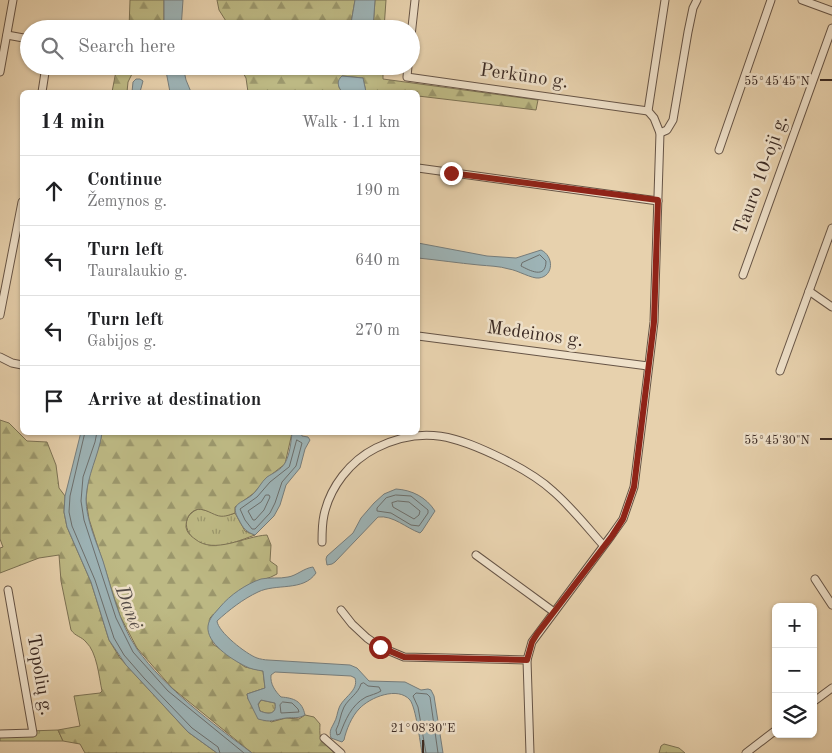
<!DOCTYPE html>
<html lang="en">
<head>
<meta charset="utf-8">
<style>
	body { margin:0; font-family:"Old Standard TT",serif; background:#f6f6f6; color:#202124 }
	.controls { position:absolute; right:15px; bottom:15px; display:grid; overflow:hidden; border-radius:8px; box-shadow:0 1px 4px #0004 }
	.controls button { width:45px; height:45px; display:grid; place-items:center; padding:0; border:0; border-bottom:1px solid #e0e0e0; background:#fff; color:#202124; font:25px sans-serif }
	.stop { position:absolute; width:15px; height:15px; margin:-11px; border:4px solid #8f2418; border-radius:50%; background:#fff }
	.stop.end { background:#8f2418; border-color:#fff; box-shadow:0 1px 5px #0008 }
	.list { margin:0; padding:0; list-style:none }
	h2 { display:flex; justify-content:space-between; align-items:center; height:65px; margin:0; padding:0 20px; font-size:21px }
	h2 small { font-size:16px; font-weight:400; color:#757577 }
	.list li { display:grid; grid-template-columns:32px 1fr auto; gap:15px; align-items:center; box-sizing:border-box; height:70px; padding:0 20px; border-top:1px solid #e0e0e0 }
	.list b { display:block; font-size:19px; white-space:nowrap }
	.list p { margin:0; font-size:16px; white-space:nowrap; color:#757577 }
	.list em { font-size:16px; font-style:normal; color:#757577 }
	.icon { flex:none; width:28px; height:28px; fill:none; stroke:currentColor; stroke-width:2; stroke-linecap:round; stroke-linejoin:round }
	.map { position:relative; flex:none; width:832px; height:753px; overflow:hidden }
	.search { position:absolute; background:#fff; box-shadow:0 1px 4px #0004; left:20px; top:20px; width:400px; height:55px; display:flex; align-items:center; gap:12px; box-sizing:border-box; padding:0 18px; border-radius:28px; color:#757577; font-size:19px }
	.panel { position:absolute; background:#fff; box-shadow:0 1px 4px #0004; left:20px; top:90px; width:400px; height:345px; border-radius:8px }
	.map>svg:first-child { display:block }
	.grass { fill:url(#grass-tufts); stroke:#7c7254 }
	.forest { fill:url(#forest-firs); stroke:#7c7254 }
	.water { fill:#9db4b7; stroke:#767d7c; fill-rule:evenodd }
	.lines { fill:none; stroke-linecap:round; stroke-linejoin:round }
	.shore { stroke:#6c6f6d; stroke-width:1 }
	.minor-casing { stroke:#665446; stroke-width:9 }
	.minor { stroke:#efe1ca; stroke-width:7 }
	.route { stroke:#8f2418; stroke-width:6 }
	.ticks { fill:none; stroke:#3b2a23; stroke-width:2 }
	.labels { text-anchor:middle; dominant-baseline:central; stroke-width:5; stroke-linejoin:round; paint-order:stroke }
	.street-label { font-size:19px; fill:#3b2a23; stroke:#efe1ca }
	.water-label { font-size:20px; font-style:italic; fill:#544c48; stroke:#efe1ca }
	.ticks-label { font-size:12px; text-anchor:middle; fill:#3b2a23; stroke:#efe1ca; stroke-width:5; stroke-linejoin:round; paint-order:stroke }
</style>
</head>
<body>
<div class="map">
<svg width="832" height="753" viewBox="0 0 832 753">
	<defs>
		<pattern id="grass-tufts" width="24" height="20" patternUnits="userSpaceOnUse" patternTransform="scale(1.25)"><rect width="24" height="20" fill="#bdb984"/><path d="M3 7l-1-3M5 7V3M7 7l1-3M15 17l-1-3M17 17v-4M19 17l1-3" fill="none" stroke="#9b976c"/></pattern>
		<pattern id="forest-firs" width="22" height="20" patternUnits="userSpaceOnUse" patternTransform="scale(1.25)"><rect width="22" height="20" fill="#bdb984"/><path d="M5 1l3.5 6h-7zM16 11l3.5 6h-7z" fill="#9b976c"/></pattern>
	</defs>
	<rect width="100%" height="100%" fill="#e7d1ad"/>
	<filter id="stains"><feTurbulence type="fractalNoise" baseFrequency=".004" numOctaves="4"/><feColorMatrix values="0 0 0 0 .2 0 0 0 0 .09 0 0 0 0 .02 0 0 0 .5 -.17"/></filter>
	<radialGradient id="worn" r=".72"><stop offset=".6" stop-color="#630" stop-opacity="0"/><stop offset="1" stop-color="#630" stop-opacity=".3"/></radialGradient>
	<g class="grass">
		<path d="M198,509C213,510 218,520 235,513L245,531L255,535C241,540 225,547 209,546C190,544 175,519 198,509Z"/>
		<path d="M261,700L275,703C277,714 269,715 260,711L258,705Z"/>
		<path d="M58,730L63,741H0V732Z"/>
	</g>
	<g class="forest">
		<path d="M130,0H164V29H129Z"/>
		<path d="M217,0H355L350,29H231L219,10Z"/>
		<path d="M375,0H386L384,29H373Z"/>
		<path d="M117,66H136L128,82L127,92H112Z"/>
		<path d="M239,66H383V79L538,100L536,110L418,96V92H366L363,78L342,76L339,87L342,92H248L246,78Z"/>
		<path d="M0,420L9,423L27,441L47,442L56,465L59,488L65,496L64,512L67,527L91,582L109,640L120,658L188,732L217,753H85L80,744L63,741L58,730L80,726L74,696L100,693L102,691C99,677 97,652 86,642C81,636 76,637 71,630L61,581L59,555L39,558L0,573V548L3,547L0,539Z"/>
		<path d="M102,433H292L285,464L267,478L254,493L235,507V513C229,515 223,518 216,515C208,512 199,505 191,513C187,516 186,523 186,527C187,533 191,536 195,539C214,555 245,536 267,535L271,545L270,561L277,566V574C269,579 259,580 251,584C233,593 223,605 210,618L213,644L245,667L263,671L265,688L247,694L248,699L271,722L286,718L299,719L305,715L314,717L320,724C319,744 322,740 334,753H252L172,688L137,648L120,616L89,519L86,500L88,479L100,443Z"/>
		<path d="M664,744L679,748L685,753H659L661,746Z"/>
	</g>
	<g class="water">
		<path d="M164,0H183L181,29H164Z"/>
		<path d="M355,0H375L373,29H350Z"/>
		<path d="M165,66H183L186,80L191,92H170Z"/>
		<path d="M342,76L363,78L366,92H342C338,87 336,81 342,76Z"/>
		<path d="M136,79H140L143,81L140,92H132L133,82Z"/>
		<path d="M418,243L487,256L516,258L541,250C554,256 554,276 539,278C532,279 517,270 509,269C499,266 489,266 479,265C458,263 438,260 418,258Z"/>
		<path d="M81,432L102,433C99,455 87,475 86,499C86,519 96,541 103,561C112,590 119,623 137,649C165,688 213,724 252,753H217L188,732L126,665L109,640L91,582L67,527L64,512L65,496Z"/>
		<path d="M292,433H301L302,436L308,437L310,440L305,449L300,468L286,485L280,505L274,516L255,535C246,532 243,528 239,520C229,503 241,504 252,495C258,490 261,482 267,477C273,473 281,470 285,463C290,454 291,442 292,433Z"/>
		<path d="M396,489C412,490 426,497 435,511L422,531L420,533C406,528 393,515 378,517L335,562L332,564L327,565L326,559L327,556L353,533L361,518L374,503L384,494Z"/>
		<path d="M313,567L316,573C303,592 276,583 258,592C243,599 229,610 217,621C218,632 246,654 257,658C260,659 265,660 268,660L350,665L357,668L369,681L405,682L421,690L428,689L431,690L434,696L443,753H422C420,742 416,708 410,700C398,686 370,697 359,709C352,716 346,730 344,740L342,742L331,738C329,731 331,729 334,723C337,718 337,713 339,708C343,697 359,691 355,678L351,676L275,672L271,675C270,684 275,691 281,697C294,698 302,701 305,715C298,719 294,717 286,718C272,720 273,723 258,719L248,699L247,694L265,688L263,671C257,670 250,669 245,666C231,659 206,643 208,626C209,618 215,613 220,607C230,595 246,584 261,579C270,577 279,579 288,577C296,576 304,568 313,567ZM261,700L275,703C277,714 269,715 260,711L258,704Z"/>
	</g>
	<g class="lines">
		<g class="shore">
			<path d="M540,255L546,261C546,280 529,270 521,266L522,263Z"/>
			<path d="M85,432L70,496L69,512L72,526L95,580L114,638L124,655L144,678L192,728L218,747L220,753"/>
			<path d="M97,432L95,442L83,477L81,501L84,520L116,618L133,652L168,691L244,753"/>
			<path d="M297,440L302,443L296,466L282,482L275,503L270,513L255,529H252L245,520L240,509L257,497L270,482L289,467Z"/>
			<path d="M266,495H269L270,497L264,510L255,520H253L248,511L261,502Z"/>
			<path d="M396,495L411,496L428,510V513L419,526L411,525L391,513L377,511V508L386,498Z"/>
			<path d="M398,501L409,502L420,511L419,515L414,519L393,507L392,503Z"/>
			<path d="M364,683L368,686L379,687L381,691C376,694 371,695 366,697C351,705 345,721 340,734L337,735L336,730C340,723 340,715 344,707C349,698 358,694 361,684Z"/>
			<path d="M283,702L292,703L298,709L299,712L281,713L280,705Z"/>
			<path d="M426,753L418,707L413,696L416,693L427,694L430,697L438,753"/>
		</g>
		<g class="minor-casing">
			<g id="minor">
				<path d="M802,0L832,11"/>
				<path d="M7,35L29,39"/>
				<path d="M411,36L415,0"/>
				<path d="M408,66L407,77L648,111"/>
				<path d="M0,72L13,0"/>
				<path d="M42,92L46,66"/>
				<path d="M660,133L667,130L673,120L688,32L693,8L697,0"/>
				<path d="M719,150L771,0"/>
				<path d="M418,168L658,201"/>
				<path d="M743,275L832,28"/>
				<path d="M809,291L832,307"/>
				<path d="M0,315L22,202"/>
				<path d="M418,336L648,366"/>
				<path d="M0,357L12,363L22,365"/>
				<path d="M780,371L832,228"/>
				<path d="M322,542C322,533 322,524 324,515C330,487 350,461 376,448C424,424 458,437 503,459C521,468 539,478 554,492C572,508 587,527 603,545"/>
				<path d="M476,555L554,612"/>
				<path d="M815,579L832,605"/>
				<path d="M341,610L352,624L367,638L380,647L404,657L527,660"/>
				<path d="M813,702L832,688"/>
				<path d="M0,734L33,733L8,590"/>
				<path d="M324,738L341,753"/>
				<path d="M530,753L527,660L532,642L611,536L623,519L634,487L644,406L654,322L660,133L654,118L648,111L665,0"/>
				<path d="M746,753L776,730"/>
			</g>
		</g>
		<use href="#minor" class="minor"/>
	</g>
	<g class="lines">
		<path class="route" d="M380,647L404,657L527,660L532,642L537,634L612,536L623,519L634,487L654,322L658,200L451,173"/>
	</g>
	<path class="ticks" d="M820,80H832M820,439H832M423,740V753"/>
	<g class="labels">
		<g class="street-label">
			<text transform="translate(524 77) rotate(8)">Perkūno g.</text>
			<text transform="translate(762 175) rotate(-70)">Tauro 10-oji g.</text>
			<text transform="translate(535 335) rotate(8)">Medeinos g.</text>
			<text transform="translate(39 675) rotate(80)">Topolių g.</text>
		</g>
		<g class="water-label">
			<text transform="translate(128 608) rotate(69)">Danė</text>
		</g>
	</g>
	<g class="ticks-label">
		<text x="777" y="85">55°45'45"N</text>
		<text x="777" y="444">55°45'30"N</text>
		<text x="423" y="732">21°08'30"E</text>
	</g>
	<rect width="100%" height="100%" filter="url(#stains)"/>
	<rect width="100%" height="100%" fill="url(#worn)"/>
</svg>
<div class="controls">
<button>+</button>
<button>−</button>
<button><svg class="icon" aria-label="layers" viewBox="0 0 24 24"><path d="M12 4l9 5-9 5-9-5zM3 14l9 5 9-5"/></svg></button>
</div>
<div class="stop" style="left:380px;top:647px"></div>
<div class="stop end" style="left:451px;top:173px"></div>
<div class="search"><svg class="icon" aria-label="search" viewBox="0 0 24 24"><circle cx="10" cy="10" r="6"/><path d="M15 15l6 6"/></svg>Search here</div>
<section class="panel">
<h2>14 min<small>Walk · 1.1 km</small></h2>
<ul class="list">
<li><svg class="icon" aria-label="ahead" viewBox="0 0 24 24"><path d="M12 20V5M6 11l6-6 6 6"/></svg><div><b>Continue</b><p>Žemynos g.</p></div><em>190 m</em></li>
<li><svg class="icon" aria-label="left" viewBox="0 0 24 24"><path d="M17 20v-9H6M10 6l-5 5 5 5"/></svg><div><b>Turn left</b><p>Tauralaukio g.</p></div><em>640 m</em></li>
<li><svg class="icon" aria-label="left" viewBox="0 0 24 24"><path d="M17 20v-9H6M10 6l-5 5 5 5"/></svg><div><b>Turn left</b><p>Gabijos g.</p></div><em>270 m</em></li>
<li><svg class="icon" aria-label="arrive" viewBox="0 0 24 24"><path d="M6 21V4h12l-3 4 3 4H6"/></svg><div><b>Arrive at destination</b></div></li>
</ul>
</section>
</div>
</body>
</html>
